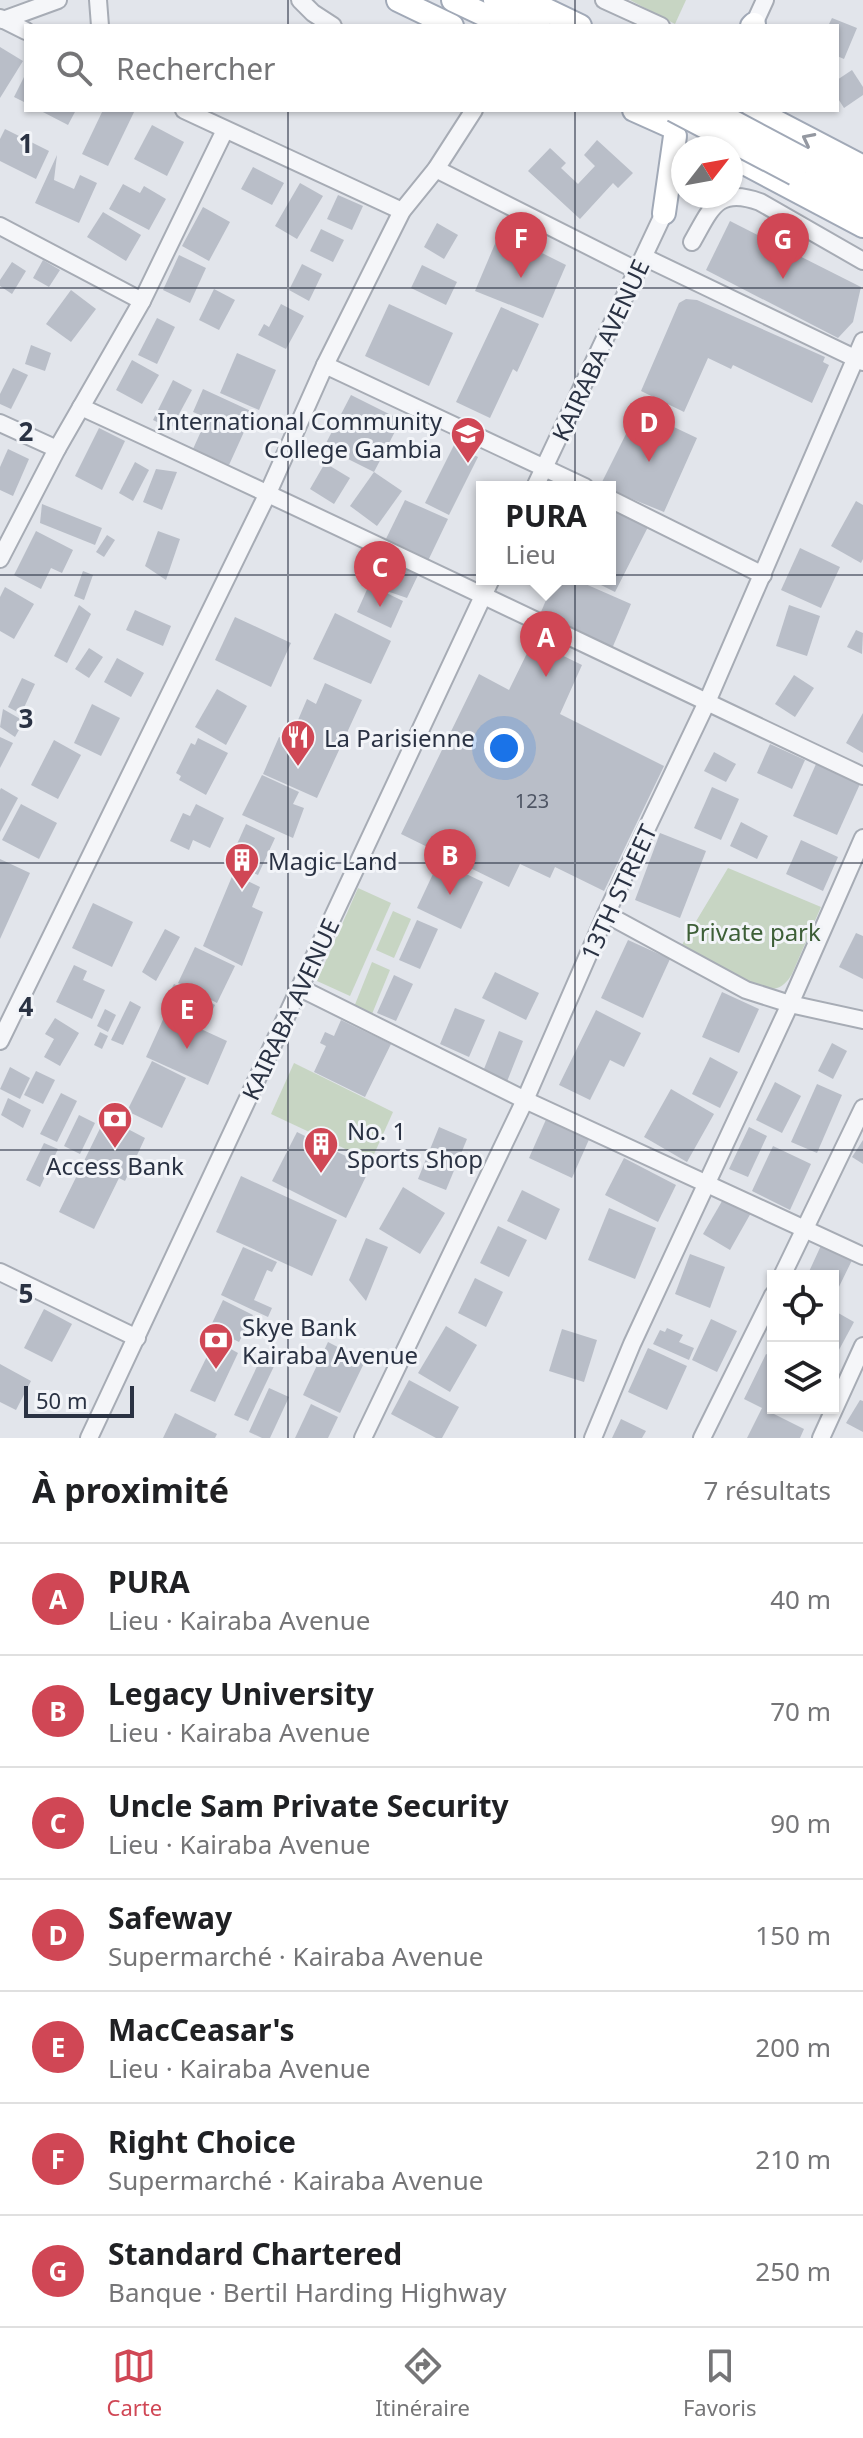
<!DOCTYPE html>
<html lang="fr">
<head>
<meta charset="utf-8">
<style>
	body { margin:0; font-family:"Noto Sans",sans-serif; background:#f2f2f2; color:#202124 }
	.controls { position:absolute; right:24px; bottom:24px; display:grid; overflow:hidden; border-radius:0px; box-shadow:0 2px 6px #0004 }
	.controls button { width:72px; height:72px; display:grid; place-items:center; padding:0; border:0; border-bottom:2px solid #e0e0e0; background:#fff; color:#202124; font:40px sans-serif }
	.compass { position:absolute; left:671px; top:136px; width:72px; height:72px; border-radius:50%; background:#fff; box-shadow:0 2px 6px #0004; rotate:59deg }
	.scale { position:absolute; left:24px; bottom:20px; width:110px; box-sizing:border-box; padding-left:8px; border:4px solid #2a3243; border-top:0; font-size:22px; line-height:28px; white-space:nowrap; color:#2a3243; -webkit-text-stroke:6px #f2f4f8; paint-order:stroke }
	.you { position:absolute; left:504px; top:748px; width:28px; height:28px; margin:-20px; border:6px solid #fff; border-radius:50%; background:#1a73e8; box-shadow:0 0 0 12px #1a73e833 }
	.badge { display:grid; place-items:center; width:52px; height:52px; border-radius:50%; background:#d04755; color:#fff; font-size:26px; font-weight:700 }
	.pin { position:absolute; translate:-50% -66px; filter:drop-shadow(0 2px 4px #0008) }
	.pin::after { content:''; position:absolute; top:42px; width:28px; height:24px; background:inherit; clip-path:polygon(0 0,100% 0,50% 100%) }
	.popup { position:absolute; left:476px; top:481px; width:140px; height:104px; box-sizing:border-box; display:grid; place-content:center; border-radius:0px; background:#fff; filter:drop-shadow(0 2px 6px #0005); font-size:26px; white-space:nowrap; color:#757577 }
	.popup b { font-size:30px; color:#202124 }
	.popup::after { content:''; position:absolute; left:50%; top:100%; margin-left:-16px; border:16px solid transparent; border-top-color:#fff }
	.list { margin:0; padding:0; list-style:none }
	h2 { display:flex; justify-content:space-between; align-items:center; height:104px; margin:0; padding:0 32px; font-size:34px }
	h2 small { font-size:26px; font-weight:400; color:#757577 }
	.list li { display:grid; grid-template-columns:52px 1fr auto; gap:24px; align-items:center; box-sizing:border-box; height:112px; padding:0 32px; border-top:2px solid #e0e0e0 }
	.list b { display:block; font-size:30px; white-space:nowrap }
	.list p { margin:0; font-size:26px; white-space:nowrap; color:#757577 }
	.list em { font-size:26px; font-style:normal; color:#757577 }
	.icon { flex:none; width:44px; height:44px; fill:none; stroke:currentColor; stroke-width:2; stroke-linecap:round; stroke-linejoin:round }
	.map { position:relative; flex:none; width:863px; height:1438px; overflow:hidden }
	.search { position:absolute; background:#fff; box-shadow:0 2px 6px #0004; left:24px; right:24px; top:24px; height:88px; display:flex; align-items:center; gap:20px; box-sizing:border-box; padding:0 28px; border-radius:0px; color:#757577; font-size:30px }
	.sheet { height:888px; background:#fff }
	nav { display:flex; justify-content:space-around; align-items:center; box-sizing:border-box; height:112px; border-top:2px solid #e0e0e0; background:#fff; font-size:22px; color:#757577 }
	nav a { display:grid; justify-items:center; gap:4px }
	nav .on { color:#d04755 }
	.map>svg:first-child { display:block }
	.green { fill:#c7d5c3 }
	.building { fill:#b9bec8 }
	.lines { fill:none; stroke-linecap:round; stroke-linejoin:round }
	.minor-casing { stroke:#a7acb5; stroke-width:20 }
	.major-casing { stroke:#a1a9b7; stroke-width:26 }
	.minor { stroke:#f5f6f9; stroke-width:16 }
	.major { stroke:#fff; stroke-width:22 }
	.major-bridge-casing { stroke:#a1a9b7; stroke-width:26; stroke-linecap:butt }
	.major-bridge { stroke:#fff; stroke-width:22 }
	.oneway { stroke:#9498a1 }
	.grid { fill:none; stroke:#2a3243; stroke-width:2; stroke-opacity:0.55 }
	.labels { text-anchor:middle; dominant-baseline:central; stroke-width:6; stroke-linejoin:round; paint-order:stroke }
	.number-label { font-size:20px; fill:#4e5564 }
	.street-label { font-size:24px; fill:#2a3243; stroke:#f2f4f8 }
	.poi-label { font-size:24px; fill:#2a3243; stroke:#f2f4f8; text-anchor:start }
	.park-label { font-size:24px; fill:#3d5f37; stroke:#f2f4f8 }
	.grid-label { font-size:26px; text-anchor:middle; font-weight:bold; fill:#2a3243; stroke:#f2f4f8; stroke-width:6; stroke-linejoin:round; paint-order:stroke }
</style>
</head>
<body>
<div class="map">
<svg width="863" height="1438" viewBox="0 0 863 1438">
	<rect width="100%" height="100%" fill="#e2e5eb"/>
	<g class="green">
		<path d="M630,0H686L675,24Z"/>
		<path d="M728,868L821,907L792,974C788,981 782,988 773,989C753,992 700,959 680,948Z"/>
		<path d="M358,888L391,903L350,996L317,981Z"/>
		<path d="M393,911L411,919L394,958L376,950Z"/>
		<path d="M372,962L390,970L372,1014L354,1007Z"/>
		<path d="M294,1063L393,1112L371,1161L271,1114Z"/>
	</g>
	<g class="building">
		<path d="M832,18L857,28L844,59L837,56V26H828Z"/>
		<path d="M0,47L23,61L0,98Z"/>
		<path d="M852,70L863,87V95L844,108L837,97V80Z"/>
		<path d="M26,73V103L14,97Z"/>
		<path d="M39,110H76L68,125Z"/>
		<path d="M103,110H135L108,166L82,154Z"/>
		<path d="M152,125L184,142L167,176L134,159Z"/>
		<path d="M5,129L49,151L36,179L0,161V139Z"/>
		<path d="M597,140L633,173L618,188L613,183L580,219L528,171L550,148L566,163L561,168L578,184L595,166L584,155Z"/>
		<path d="M57,155L54,180L74,189L80,175L97,183L79,223L35,203Z"/>
		<path d="M253,167L284,183L272,205L241,189Z"/>
		<path d="M300,183L323,196L297,239L275,226Z"/>
		<path d="M123,184L140,193L144,186L166,199L149,230L109,209Z"/>
		<path d="M338,195L363,206L352,230L327,219Z"/>
		<path d="M203,207L230,222L209,261L182,246Z"/>
		<path d="M103,212L141,235L126,261L87,237Z"/>
		<path d="M730,221L861,287L853,322L838,338L706,270Z"/>
		<path d="M437,223L458,235L444,259L424,247Z"/>
		<path d="M321,229L344,240L333,262L310,251Z"/>
		<path d="M500,232L566,265L543,318L475,291Z"/>
		<path d="M179,255L206,268L190,303L163,290Z"/>
		<path d="M43,260L60,270L49,287L33,278Z"/>
		<path d="M12,262L26,271L12,294L0,286V280Z"/>
		<path d="M302,264L322,274L309,301L289,290Z"/>
		<path d="M422,265L457,282L446,305L411,288Z"/>
		<path d="M214,289L235,300L219,330L199,320Z"/>
		<path d="M71,290L96,309L71,342L46,324Z"/>
		<path d="M686,299L697,300L825,357L823,362L829,365L812,403L733,365L731,369L708,358L684,412L641,391L679,303Z"/>
		<path d="M281,304L304,316L286,349L258,335L264,324L269,327Z"/>
		<path d="M389,304L453,333L429,386L365,356Z"/>
		<path d="M501,307L539,324L517,372L513,369L490,418L456,402Z"/>
		<path d="M157,318L175,327L157,364L138,355Z"/>
		<path d="M31,345L51,353L45,371L25,364Z"/>
		<path d="M237,353L276,370L259,410L220,393Z"/>
		<path d="M132,360L159,375L142,404L116,390Z"/>
		<path d="M13,368L28,375L11,409L0,404V394Z"/>
		<path d="M173,380L192,390L171,429L153,420Z"/>
		<path d="M203,389L253,412L229,465L193,449L207,418L193,412Z"/>
		<path d="M351,395L401,420L374,472L324,447Z"/>
		<path d="M638,410L697,438L664,512L610,490V487L600,486Z"/>
		<path d="M99,428L125,441L102,490L75,476Z"/>
		<path d="M454,445L478,457L449,515L425,503Z"/>
		<path d="M8,449L29,459L13,496L0,490V467Z"/>
		<path d="M135,462L149,470L133,501L119,493Z"/>
		<path d="M325,463L350,478L334,504L310,489Z"/>
		<path d="M156,469L177,472L162,510L143,502Z"/>
		<path d="M374,472L402,491L377,526L350,506Z"/>
		<path d="M405,500L448,519L425,567L383,545Z"/>
		<path d="M856,501L863,505V559L861,563L831,546Z"/>
		<path d="M42,504L102,528L95,545L40,523Z"/>
		<path d="M610,505L649,525L615,592L589,579H610Z"/>
		<path d="M36,531L73,550L62,573L51,568L41,589L14,575Z"/>
		<path d="M158,531L180,539L166,580L145,566Z"/>
		<path d="M107,535L115,540L104,557L96,552Z"/>
		<path d="M800,548L840,567L821,608L781,590Z"/>
		<path d="M381,558L419,573L407,598L372,586L403,601L391,628L357,612Z"/>
		<path d="M83,571L93,575L84,600L74,596Z"/>
		<path d="M555,579H574L631,604L611,651L538,619Z"/>
		<path d="M5,587L34,604L14,639L0,631V597Z"/>
		<path d="M79,605L91,614L67,663L54,656Z"/>
		<path d="M789,605L820,616L807,656L776,646Z"/>
		<path d="M135,610L171,626L163,646L126,630Z"/>
		<path d="M335,613L391,641L371,684L313,659Z"/>
		<path d="M235,617L291,643L271,687L215,660Z"/>
		<path d="M856,630L863,633L862,654L847,647Z"/>
		<path d="M533,641L582,665L560,714L664,766L604,891L555,867L550,878L520,864L509,887L401,834L479,674L509,690Z"/>
		<path d="M89,648L103,657L89,678L75,669Z"/>
		<path d="M117,658L144,673L131,697L104,682Z"/>
		<path d="M794,675L814,688L795,717L775,704Z"/>
		<path d="M22,678L35,684L21,714L8,707Z"/>
		<path d="M325,683L362,700L317,798L263,774L279,737L283,739L289,725L295,727L307,699L316,704Z"/>
		<path d="M217,689L247,706L226,745L195,727Z"/>
		<path d="M92,704L120,718L101,756L74,743Z"/>
		<path d="M3,709L24,721L15,737L0,727Z"/>
		<path d="M863,713V753L846,743Z"/>
		<path d="M0,737L13,743L0,768Z"/>
		<path d="M198,738L228,753L206,795L179,780L181,776L176,773L191,743L195,745Z"/>
		<path d="M54,740L81,755L58,799L31,785Z"/>
		<path d="M770,744L805,760L792,789L757,773Z"/>
		<path d="M714,752L736,764L726,782L704,771Z"/>
		<path d="M816,764L860,784L837,835L793,816Z"/>
		<path d="M262,775L299,792L293,804L304,808L293,838L242,815Z"/>
		<path d="M712,787L739,799L721,840L694,828Z"/>
		<path d="M1,788L18,798L0,832V790Z"/>
		<path d="M21,804L57,823L39,859L2,840Z"/>
		<path d="M196,804L224,818L210,848L193,840L189,850L170,841L183,813L190,816Z"/>
		<path d="M741,822L768,836L757,859L730,846Z"/>
		<path d="M246,824L275,838L258,875L229,862Z"/>
		<path d="M660,833L706,851L680,918L635,900Z"/>
		<path d="M801,840L838,857L823,891L786,874Z"/>
		<path d="M0,859L30,873L0,939Z"/>
		<path d="M439,861L483,882L461,929L417,908Z"/>
		<path d="M233,874L260,887L252,907L263,912L242,966L203,946Z"/>
		<path d="M93,903L133,922L112,967L72,948Z"/>
		<path d="M417,920L438,929L420,969L399,960Z"/>
		<path d="M165,929L180,937L156,981L142,972Z"/>
		<path d="M856,933L863,936V979L839,967Z"/>
		<path d="M628,940L670,959L643,1018L601,998Z"/>
		<path d="M195,947L235,966L217,1003L178,983Z"/>
		<path d="M74,965L87,971L83,980L105,990L92,1019L56,1002Z"/>
		<path d="M495,972L539,993L526,1020L482,998Z"/>
		<path d="M394,975L413,984L396,1021L377,1013Z"/>
		<path d="M174,984L215,1005L206,1023L165,1001Z"/>
		<path d="M722,992L759,1009L739,1053L702,1037Z"/>
		<path d="M130,1001L141,1007L123,1045L111,1040Z"/>
		<path d="M455,1008L485,1020L469,1057L440,1044Z"/>
		<path d="M105,1009L116,1015L108,1032L97,1026Z"/>
		<path d="M596,1010L641,1033L624,1067L610,1060L590,1100L559,1085Z"/>
		<path d="M166,1013L227,1041L208,1085L146,1057Z"/>
		<path d="M55,1018L79,1033L60,1066L44,1057L54,1039L45,1034Z"/>
		<path d="M341,1020L391,1044L365,1097L314,1072L326,1046L320,1043L325,1032L334,1036Z"/>
		<path d="M499,1031L523,1041L506,1084L482,1074Z"/>
		<path d="M100,1032L108,1036L102,1049L94,1045Z"/>
		<path d="M832,1043L847,1051L833,1079L818,1071Z"/>
		<path d="M710,1057L738,1072L720,1108L692,1094Z"/>
		<path d="M152,1061L186,1078L162,1128L127,1111Z"/>
		<path d="M10,1067L30,1078L20,1099L0,1089Z"/>
		<path d="M36,1071L55,1080L43,1104L24,1095Z"/>
		<path d="M775,1082L801,1096L782,1133L756,1120Z"/>
		<path d="M817,1084L842,1095L817,1153L791,1142Z"/>
		<path d="M671,1089L714,1114L687,1162L644,1137Z"/>
		<path d="M61,1093L77,1101L57,1142L40,1134Z"/>
		<path d="M8,1098L31,1110L23,1128L1,1115Z"/>
		<path d="M110,1108L125,1115L126,1128L145,1138L125,1181L119,1178L94,1229L59,1212Z"/>
		<path d="M79,1115L95,1123L80,1154L64,1146Z"/>
		<path d="M548,1115L591,1135L572,1178L529,1158Z"/>
		<path d="M439,1127L467,1139L446,1190L418,1179Z"/>
		<path d="M749,1127L767,1136L748,1177L729,1169Z"/>
		<path d="M297,1132L370,1168L346,1218L272,1181Z"/>
		<path d="M863,1140V1164L852,1157Z"/>
		<path d="M44,1143L58,1149L40,1187L26,1180Z"/>
		<path d="M773,1146L811,1164L790,1210L752,1191Z"/>
		<path d="M624,1158L676,1185L658,1222L605,1195Z"/>
		<path d="M241,1176L337,1220L312,1276L216,1232Z"/>
		<path d="M403,1187L445,1213L420,1254L379,1229Z"/>
		<path d="M522,1190L560,1209L546,1240L507,1221Z"/>
		<path d="M725,1196L752,1211L730,1250L703,1234Z"/>
		<path d="M609,1208L656,1228L635,1279L588,1260Z"/>
		<path d="M498,1226L527,1240L509,1277L480,1263Z"/>
		<path d="M366,1238L388,1247L366,1301L349,1280Z"/>
		<path d="M824,1239L855,1254L835,1295L833,1294V1276H807Z"/>
		<path d="M243,1247L277,1262L272,1272L267,1270L254,1300L272,1308L268,1317L221,1295Z"/>
		<path d="M690,1254L725,1267L710,1308L675,1294Z"/>
		<path d="M475,1278L503,1292L486,1327L458,1313Z"/>
		<path d="M223,1300L253,1315L239,1342L219,1332L215,1340L206,1336Z"/>
		<path d="M44,1309L72,1324L52,1362L24,1348Z"/>
		<path d="M833,1310L854,1322L833,1361Z"/>
		<path d="M711,1319L737,1331L717,1372L692,1360Z"/>
		<path d="M446,1326L477,1345L450,1392L418,1373Z"/>
		<path d="M667,1328L683,1335L679,1342L694,1348L689,1360L653,1344L660,1330L665,1332Z"/>
		<path d="M562,1329L597,1340L584,1382L549,1371Z"/>
		<path d="M215,1340L238,1353L215,1402L190,1391Z"/>
		<path d="M328,1342L365,1361L340,1413L303,1395Z"/>
		<path d="M648,1348L687,1366L667,1410L628,1392Z"/>
		<path d="M766,1354L773,1357V1407L770,1412L804,1429L800,1438H747L762,1408L744,1399Z"/>
		<path d="M262,1356L276,1362L248,1421L234,1415Z"/>
		<path d="M0,1364L31,1381L16,1410L0,1402Z"/>
		<path d="M409,1380L459,1407L442,1438H436L391,1414Z"/>
		<path d="M269,1388L289,1397L270,1438H262L249,1432Z"/>
		<path d="M860,1400L863,1401V1432L846,1423Z"/>
		<path d="M311,1404L338,1417L328,1438H295Z"/>
		<path d="M175,1413L217,1434L215,1438H163Z"/>
		<path d="M621,1419L646,1431L642,1438H612Z"/>
	</g>
	<g class="lines">
		<g class="minor-casing">
			<g id="minor">
				<path d="M98,0L100,26"/>
				<path d="M300,0L313,13L333,26"/>
				<path d="M604,0L661,26"/>
				<path d="M0,18L26,31"/>
				<path d="M3,20L58,0"/>
				<path d="M754,24L765,0"/>
				<path d="M184,110L402,211"/>
				<path d="M436,169L638,271"/>
				<path d="M0,226L142,301"/>
				<path d="M692,242C711,209 717,186 760,202L863,261"/>
				<path d="M644,257L863,362"/>
				<path d="M325,365L585,487"/>
				<path d="M81,407C343,527 602,653 863,776"/>
				<path d="M0,423L57,449"/>
				<path d="M535,487L664,213"/>
				<path d="M610,499L763,575"/>
				<path d="M0,559L57,449L142,301L225,130"/>
				<path d="M606,914L746,990L790,1004L863,1020"/>
				<path d="M300,988L525,1100L863,1256"/>
				<path d="M0,1041L268,493L325,365L402,211L436,169L474,110"/>
				<path d="M0,1272L137,1338"/>
				<path d="M782,1276L863,1108"/>
				<path d="M89,1438L491,579"/>
				<path d="M363,1438L525,1100L606,914L707,702L863,341"/>
				<path d="M593,1438L632,1344L790,1004L863,838"/>
				<path d="M702,1438L773,1295"/>
				<path d="M821,1438L863,1346"/>
			</g>
		</g>
		<g class="major-casing">
			<g id="major">
				<path d="M398,0L452,26"/>
				<path d="M453,0L508,26"/>
				<path d="M495,0L539,22"/>
				<path d="M526,0L580,26"/>
				<path d="M752,26L754,24"/>
				<path d="M634,110L672,127"/>
				<path d="M754,110L863,167"/>
				<path d="M731,156L863,226"/>
				<path d="M803,159L863,188"/>
				<path d="M811,182L863,208"/>
				<path d="M664,213L675,136"/>
			</g>
		</g>
		<use href="#minor" class="minor"/>
		<use href="#major" class="major"/>
		<g class="major-bridge-casing">
			<g id="major-bridge">
				<path d="M673,110L795,174"/>
				<path d="M711,110L803,159"/>
			</g>
		</g>
		<use href="#major-bridge" class="major-bridge"/>
	</g>
	<defs><path id="oneway-chevron" d="M-2-3.5L2.5 0L-2 3.5" fill="none" stroke-width="1.6" stroke-linecap="round" stroke-linejoin="round" transform="scale(2)"/></defs>
	<use class="oneway" href="#oneway-chevron" transform="translate(808 139) rotate(-153)"/>
	<path class="grid" d="M288,0V26M575,0V26M288,110V1438M575,110V1438M0,288H863M0,575H863M0,863H863M0,1150H863"/>
	<defs>
		<g id="university-pin" transform="scale(1.8)"><path d="M0 17L-7.5 6A9.5 9.5 0 1 1 7.5 6Z" fill="#d04755" stroke="#f2f4f8"/><path d="M0-5L7-2L0 1L-7-2ZM-4 1L0 2.5L4 1V4Q0 6-4 4Z" fill="#fff"/></g>
		<g id="restaurant-pin" transform="scale(1.8)"><path d="M0 17L-7.5 6A9.5 9.5 0 1 1 7.5 6Z" fill="#d04755" stroke="#f2f4f8"/><path d="M-5-6h1v4h1v-4h1v4h1v-4h1v5L-1.5 .5V6h-2V.5L-5-1ZM5-6V6H3V1.5H1.5Q1.5-4 5-6Z" fill="#fff"/></g>
		<g id="building-pin" transform="scale(1.8)"><path d="M0 17L-7.5 6A9.5 9.5 0 1 1 7.5 6Z" fill="#d04755" stroke="#f2f4f8"/><path d="M-4-6H4V6H1V3H-1V6H-4ZM-2.5-4.3h1.7v1.8h-1.7ZM.8-4.3h1.7v1.8H.8ZM-2.5-1h1.7V.8h-1.7ZM.8-1h1.7V.8H.8Z" fill="#fff"/></g>
		<g id="bank-pin" transform="scale(1.8)"><path d="M0 17L-7.5 6A9.5 9.5 0 1 1 7.5 6Z" fill="#d04755" stroke="#f2f4f8"/><path d="M-6-4H6V4H-6ZM0-2.3a2.3 2.3 0 1 0 0 4.6a2.3 2.3 0 1 0 0-4.6Z" fill="#fff"/></g>
	</defs>
	<g fill-rule="evenodd">
		<use href="#university-pin" x="468" y="434"/>
		<use href="#restaurant-pin" x="298" y="737"/>
		<use href="#building-pin" x="242" y="860"/>
		<use href="#bank-pin" x="115" y="1119"/>
		<use href="#building-pin" x="321" y="1144"/>
		<use href="#bank-pin" x="216" y="1340"/>
	</g>
	<g class="labels">
		<g class="number-label">
			<text x="532" y="800">123</text>
		</g>
		<g class="street-label">
			<text transform="translate(600 350) rotate(-65)">KAIRABA AVENUE</text>
			<text transform="translate(618 892) rotate(-65)">13TH STREET</text>
			<text transform="translate(290 1009) rotate(-65)">KAIRABA AVENUE</text>
		</g>
		<g class="poi-label">
			<text x="442" y="420" text-anchor="end">International Community<tspan x="442" dy="28">College Gambia</tspan></text>
			<text x="324" y="737">La Parisienne</text>
			<text x="268" y="860">Magic Land</text>
			<text x="347" y="1130">No. 1<tspan x="347" dy="28">Sports Shop</tspan></text>
			<text x="115" y="1165" text-anchor="middle">Access Bank</text>
			<text x="242" y="1326">Skye Bank<tspan x="242" dy="28">Kairaba Avenue</tspan></text>
		</g>
		<g class="park-label">
			<text x="753" y="931">Private park</text>
		</g>
	</g>
	<g class="grid-label">
		<text x="26" y="153">1</text>
		<text x="26" y="441">2</text>
		<text x="26" y="728">3</text>
		<text x="26" y="1016">4</text>
		<text x="26" y="1303">5</text>
	</g>
</svg>
<div class="controls">
<button><svg class="icon" aria-label="locate" viewBox="0 0 24 24"><circle cx="12" cy="12" r="6"/><path d="M12 2v4M12 18v4M2 12h4M18 12h4"/></svg></button>
<button><svg class="icon" aria-label="layers" viewBox="0 0 24 24"><path d="M12 4l9 5-9 5-9-5zM3 14l9 5 9-5"/></svg></button>
</div>
<svg class="compass" viewBox="-18 -18 36 36"><path d="M0-13l5 13h-10z" fill="#e53935"/><path d="M0 13l5-13h-10z" fill="#757577"/></svg>
<div class="scale">50 m</div>
<div class="you"></div>
<div class="pin badge" style="left:546px;top:677px">A</div>
<div class="popup"><b>PURA</b>Lieu</div>
<div class="pin badge" style="left:450px;top:895px">B</div>
<div class="pin badge" style="left:380px;top:607px">C</div>
<div class="pin badge" style="left:649px;top:462px">D</div>
<div class="pin badge" style="left:187px;top:1049px">E</div>
<div class="pin badge" style="left:521px;top:278px">F</div>
<div class="pin badge" style="left:783px;top:279px">G</div>
<div class="search"><svg class="icon" aria-label="search" viewBox="0 0 24 24"><circle cx="10" cy="10" r="6"/><path d="M15 15l6 6"/></svg>Rechercher</div>
</div>
<section class="sheet">
<h2>À proximité<small>7 résultats</small></h2>
<ul class="list">
<li><span class="badge">A</span><div><b>PURA</b><p>Lieu · Kairaba Avenue</p></div><em>40 m</em></li>
<li><span class="badge">B</span><div><b>Legacy University</b><p>Lieu · Kairaba Avenue</p></div><em>70 m</em></li>
<li><span class="badge">C</span><div><b>Uncle Sam Private Security</b><p>Lieu · Kairaba Avenue</p></div><em>90 m</em></li>
<li><span class="badge">D</span><div><b>Safeway</b><p>Supermarché · Kairaba Avenue</p></div><em>150 m</em></li>
<li><span class="badge">E</span><div><b>MacCeasar's</b><p>Lieu · Kairaba Avenue</p></div><em>200 m</em></li>
<li><span class="badge">F</span><div><b>Right Choice</b><p>Supermarché · Kairaba Avenue</p></div><em>210 m</em></li>
<li><span class="badge">G</span><div><b>Standard Chartered</b><p>Banque · Bertil Harding Highway</p></div><em>250 m</em></li>
</ul>
</section>
<nav>
<a class="on"><svg class="icon" aria-label="map" viewBox="0 0 24 24"><path d="M3 6l6-2 6 2 6-2v14l-6 2-6-2-6 2zM9 4v14M15 6v14"/></svg>Carte</a>
<a><svg class="icon" aria-label="directions" viewBox="0 0 24 24"><path d="M12 3l9 9-9 9-9-9zM9 14v-3h6M13 9l2 2-2 2"/></svg>Itinéraire</a>
<a><svg class="icon" aria-label="saved" viewBox="0 0 24 24"><path d="M7 4h10v16l-5-4-5 4z"/></svg>Favoris</a>
</nav>
</body>
</html>
